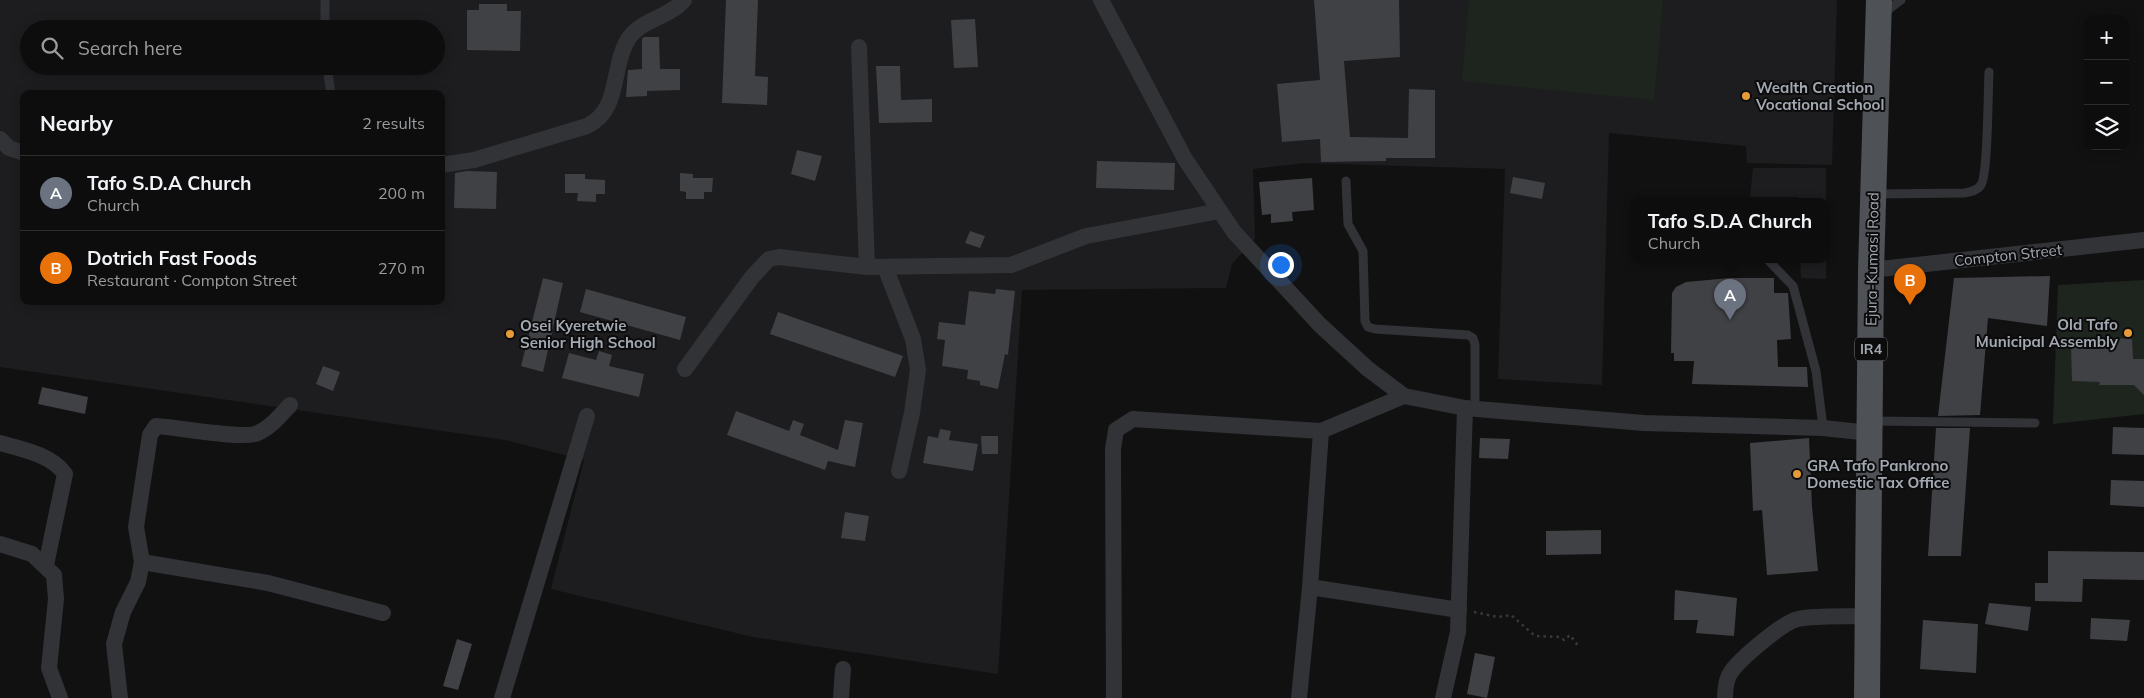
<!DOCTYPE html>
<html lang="en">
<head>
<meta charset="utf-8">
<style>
	body { margin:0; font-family:Mulish,sans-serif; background:#1b1b1c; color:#f1f3f6 }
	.controls { position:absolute; right:15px; top:15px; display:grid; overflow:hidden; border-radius:10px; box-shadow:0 2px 12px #0003 }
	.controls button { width:45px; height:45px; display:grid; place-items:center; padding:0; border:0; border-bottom:1px solid #2d2d2e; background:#0d0d0e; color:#f1f3f6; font:25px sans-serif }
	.you { position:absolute; left:1280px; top:264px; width:18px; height:18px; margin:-12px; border:4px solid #fff; border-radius:50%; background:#1a73e8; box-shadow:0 0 0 8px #1a73e833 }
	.badge { display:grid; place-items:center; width:32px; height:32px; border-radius:50%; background:#e59b37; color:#fff; font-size:16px; font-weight:700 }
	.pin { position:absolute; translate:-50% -41px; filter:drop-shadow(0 1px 2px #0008) }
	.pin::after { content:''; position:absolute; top:26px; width:18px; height:15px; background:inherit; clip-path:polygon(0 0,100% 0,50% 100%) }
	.popup { position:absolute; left:1631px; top:198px; width:198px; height:65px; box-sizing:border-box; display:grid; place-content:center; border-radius:10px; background:#0d0d0e; filter:drop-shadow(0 1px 4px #0005); font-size:16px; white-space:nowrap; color:#9a9c9e }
	.popup b { font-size:19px; color:#f1f3f6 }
	.popup::after { content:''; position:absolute; left:50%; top:100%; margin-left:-10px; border:10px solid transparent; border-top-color:#0d0d0e }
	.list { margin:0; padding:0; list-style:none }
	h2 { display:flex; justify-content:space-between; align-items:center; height:65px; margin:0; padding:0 20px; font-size:21px }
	h2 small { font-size:16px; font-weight:400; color:#9a9c9e }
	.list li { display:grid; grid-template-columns:32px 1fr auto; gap:15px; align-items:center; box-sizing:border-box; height:75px; padding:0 20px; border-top:1px solid #2d2d2e }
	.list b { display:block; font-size:19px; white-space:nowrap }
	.list p { margin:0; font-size:16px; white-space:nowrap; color:#9a9c9e }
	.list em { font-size:16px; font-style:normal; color:#9a9c9e }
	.icon { flex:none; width:28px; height:28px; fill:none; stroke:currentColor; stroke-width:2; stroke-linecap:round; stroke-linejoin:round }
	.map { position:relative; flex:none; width:2144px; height:698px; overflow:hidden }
	.search { position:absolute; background:#0d0d0e; box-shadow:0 2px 12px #0003; left:20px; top:20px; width:425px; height:55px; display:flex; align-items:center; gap:12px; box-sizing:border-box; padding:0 18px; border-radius:28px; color:#9a9c9e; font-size:19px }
	.panel { position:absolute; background:#0d0d0e; box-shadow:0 2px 12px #0003; left:20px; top:90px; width:425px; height:215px; border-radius:10px }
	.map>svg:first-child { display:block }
	.built { fill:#1d1d1f; fill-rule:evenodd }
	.green { fill:#1e251e }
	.building { fill:#404145 }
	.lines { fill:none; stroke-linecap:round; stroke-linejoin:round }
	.path { stroke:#383a3e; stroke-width:2.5; stroke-dasharray:2.5 4; stroke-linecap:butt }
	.service { stroke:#323337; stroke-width:9 }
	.minor { stroke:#323337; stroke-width:16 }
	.primary { stroke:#4e5156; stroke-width:26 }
	.poi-dot { fill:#e59b37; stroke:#0c0c0d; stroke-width:2 }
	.labels { text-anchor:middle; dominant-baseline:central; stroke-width:4; stroke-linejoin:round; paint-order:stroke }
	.shield { fill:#0c0c0d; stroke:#767a80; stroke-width:1 }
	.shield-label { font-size:14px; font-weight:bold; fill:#a3a9b2 }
	.poi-label { font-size:15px; font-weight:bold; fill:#a3a9b2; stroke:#0c0c0d; text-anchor:start }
	.street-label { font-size:15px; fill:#a3a9b2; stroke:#0c0c0d }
</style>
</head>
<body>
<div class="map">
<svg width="2144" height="698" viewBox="0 0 2144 698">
	<rect width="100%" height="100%" fill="#111112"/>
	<g class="built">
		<path d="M0,0H1837L1832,165L1747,163L1746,146L1609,133L1602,385L1498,379L1505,169L1306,163L1253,169L1255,239L1232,264L1226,288L1022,290L998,674L753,637L551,589L584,460L505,440L0,367ZM29,29H436V66H29ZM24,94H441V301H24Z"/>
		<path d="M1753,168H1826V279L1801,278L1800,259H1825V201H1798V197H1750Z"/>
	</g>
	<g class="green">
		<path d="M1469,0H1663L1654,100L1462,81Z"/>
		<path d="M2144,280V414L2053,424L2058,285Z"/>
	</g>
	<g class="building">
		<path d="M726,0H758L755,76L768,77L767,105L722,103Z"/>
		<path d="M1314,0H1399L1400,57L1344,61L1350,137L1408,138L1409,89L1435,90V158H1386V161L1321,162L1320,139L1282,142L1277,84L1320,80Z"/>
		<path d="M479,4H507V11H521L520,51L467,50V10H479Z"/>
		<path d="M975,19L978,67L954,68L951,20Z"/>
		<path d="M644,37H659L660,69H680V90L647,91V96L626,97L628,70L642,69V39Z"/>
		<path d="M876,66H900L901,100L932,99V122L879,123Z"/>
		<path d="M797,150L822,156L815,181L791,174Z"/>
		<path d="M1097,161L1175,163L1174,190L1096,188Z"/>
		<path d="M467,171L497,172L496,209L454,208L455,173Z"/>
		<path d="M680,173L693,174V178H713L712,192H704V199H686V192L680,191Z"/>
		<path d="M565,174H585V179L605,180V194H596V202L577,201L578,193H565Z"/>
		<path d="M1513,177L1545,183L1542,199L1510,193Z"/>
		<path d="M1312,178L1314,210L1292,212L1293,221L1271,223V214L1262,215L1259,182Z"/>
		<path d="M970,231L985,236L980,248L965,243Z"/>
		<path d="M2050,276L2047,326L1988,318L1980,415L1938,416L1954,278Z"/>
		<path d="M543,278L563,283L543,372L521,366Z"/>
		<path d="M1730,278H1774V293H1788L1791,339L1777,340L1778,367H1807L1808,387L1692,384L1694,361H1674V353H1671L1672,293L1676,287L1686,282Z"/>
		<path d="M586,289L686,317L680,340L580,312Z"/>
		<path d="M996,289L1015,291L1008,355L1005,354L998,389L980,385V381L967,379L968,370L942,366L945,340L937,339L939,322L965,325L969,291L995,294Z"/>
		<path d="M778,312L903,356L895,377L770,334Z"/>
		<path d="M2110,338L2132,339L2133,359H2144V395L2134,385H2099L2100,382L2072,381L2071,344L2108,345Z"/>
		<path d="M599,351L612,355L609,366L644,374L639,397L562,378L569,353L596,360Z"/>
		<path d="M323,366L340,372L333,391L316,384Z"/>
		<path d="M42,387L88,397L85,414L38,404Z"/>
		<path d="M736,411L789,431L793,420L804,424L800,435L838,450L845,420L863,423L855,467L828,461L825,470L727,435Z"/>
		<path d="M2113,427L2144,428V455L2112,454Z"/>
		<path d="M1936,428H1970L1961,556H1928Z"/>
		<path d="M940,429L951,431L949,440L978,444L973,471L923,463L928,436L938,438Z"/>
		<path d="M981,436H998V454H982Z"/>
		<path d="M1480,438L1510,439L1508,459L1479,458Z"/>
		<path d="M1809,438L1812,506L1818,571L1767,575L1762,510L1753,511L1750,443Z"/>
		<path d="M2111,480L2144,481V507L2110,505Z"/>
		<path d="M845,512L869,516L865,541L841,538Z"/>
		<path d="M1601,530V554L1546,555V531Z"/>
		<path d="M2048,551L2144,552V580L2083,579L2082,602L2035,601V583H2048Z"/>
		<path d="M1675,590L1737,598L1734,636L1696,633L1698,620H1674Z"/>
		<path d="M1989,603L2031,607L2028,631L1985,624Z"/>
		<path d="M2091,618L2130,620L2127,641L2090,639Z"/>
		<path d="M1923,620L1978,624L1976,673L1920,669Z"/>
		<path d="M457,639L472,644L458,690L443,686Z"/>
		<path d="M1475,653L1495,657L1487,698L1467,694Z"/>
	</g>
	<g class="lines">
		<path class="path" d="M1474,612L1498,617L1511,615L1535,636L1560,637L1564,640L1570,635L1579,647"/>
		<g class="service">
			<path d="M325,0V29"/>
			<path d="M1884,13L1901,0"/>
			<path d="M327,66L331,94"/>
			<path d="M1346,181L1348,224L1363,251L1365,321L1368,327L1375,329L1468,335L1473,338L1475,345V408"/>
			<path d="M1876,194L1964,193C1970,192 1977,191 1981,185C1988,174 1988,91 1989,72"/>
			<path d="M1767,259L1793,286L1816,371L1823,428"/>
			<path d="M1873,421L2035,423"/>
		</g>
		<g class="minor">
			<path d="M1101,0L1185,159L1234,232L1320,325L1368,369L1404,396L1465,408L1644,423L1823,428L1870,433"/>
			<path d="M859,47L867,267"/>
			<path d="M0,139L9,148L24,153"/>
			<path d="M441,165L474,160L587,126C620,110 611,72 626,43C638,19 668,19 684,0"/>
			<path d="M885,267L913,339L918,370L912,413L899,471"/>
			<path d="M1871,270L2144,240"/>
			<path d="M685,369L752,277L769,259L779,257L867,267L1011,265L1086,236L1220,211"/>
			<path d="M0,443C22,449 52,455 65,474L46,565"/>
			<path d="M0,544L32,554L54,575L56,599L49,668L60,698"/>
			<path d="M142,562L268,583L383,613"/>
			<path d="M1310,587L1459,610"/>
			<path d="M120,698L114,644L123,612L138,582L142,562L136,527L150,435L156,426C177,427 243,440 258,433C271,427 280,416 290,405"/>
			<path d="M502,698L587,416"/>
			<path d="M841,698L843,669"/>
			<path d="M1114,698L1113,449L1116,430L1133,419L1321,431L1404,396"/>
			<path d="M1299,698L1310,587L1321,431"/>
			<path d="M1443,698L1458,632L1465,408"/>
			<path d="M1725,698C1725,689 1726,679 1731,672C1740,659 1783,622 1798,619C1817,615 1847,617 1868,616"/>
		</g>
		<path class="primary" d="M1867,698L1871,270L1879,0"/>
	</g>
	<g class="poi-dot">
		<circle cx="1746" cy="96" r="5"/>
		<circle cx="2128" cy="333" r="5"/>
		<circle cx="510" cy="334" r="5"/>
		<circle cx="1797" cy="474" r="5"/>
	</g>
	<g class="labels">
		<rect class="shield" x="1855" y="337.5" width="32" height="23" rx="4"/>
		<g class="shield-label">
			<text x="1871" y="349">IR4</text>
		</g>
		<g class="poi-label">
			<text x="1756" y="87">Wealth Creation<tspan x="1756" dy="17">Vocational School</tspan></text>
			<text x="2118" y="324" text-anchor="end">Old Tafo<tspan x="2118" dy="17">Municipal Assembly</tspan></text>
			<text x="520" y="325">Osei Kyeretwie<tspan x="520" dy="17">Senior High School</tspan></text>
			<text x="1807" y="465">GRA Tafo Pankrono<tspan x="1807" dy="17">Domestic Tax Office</tspan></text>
		</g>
		<g class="street-label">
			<text transform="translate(2008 255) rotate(-6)">Compton Street</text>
			<text transform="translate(1872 259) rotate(-89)">Ejura-Kumasi Road</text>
		</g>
	</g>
</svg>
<div class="controls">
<button>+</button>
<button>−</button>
<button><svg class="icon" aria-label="layers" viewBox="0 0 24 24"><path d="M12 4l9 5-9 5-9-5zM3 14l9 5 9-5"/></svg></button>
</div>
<div class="you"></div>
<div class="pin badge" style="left:1730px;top:320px;background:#6b7280">A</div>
<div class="popup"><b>Tafo S.D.A Church</b>Church</div>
<div class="pin badge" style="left:1910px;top:305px;background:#e8710a">B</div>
<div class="search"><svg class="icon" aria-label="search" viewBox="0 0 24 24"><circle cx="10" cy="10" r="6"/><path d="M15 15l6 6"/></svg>Search here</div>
<section class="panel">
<h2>Nearby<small>2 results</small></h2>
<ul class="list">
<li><span class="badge" style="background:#6b7280">A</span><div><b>Tafo S.D.A Church</b><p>Church</p></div><em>200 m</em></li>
<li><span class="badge" style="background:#e8710a">B</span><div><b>Dotrich Fast Foods</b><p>Restaurant · Compton Street</p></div><em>270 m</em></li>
</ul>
</section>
</div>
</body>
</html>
